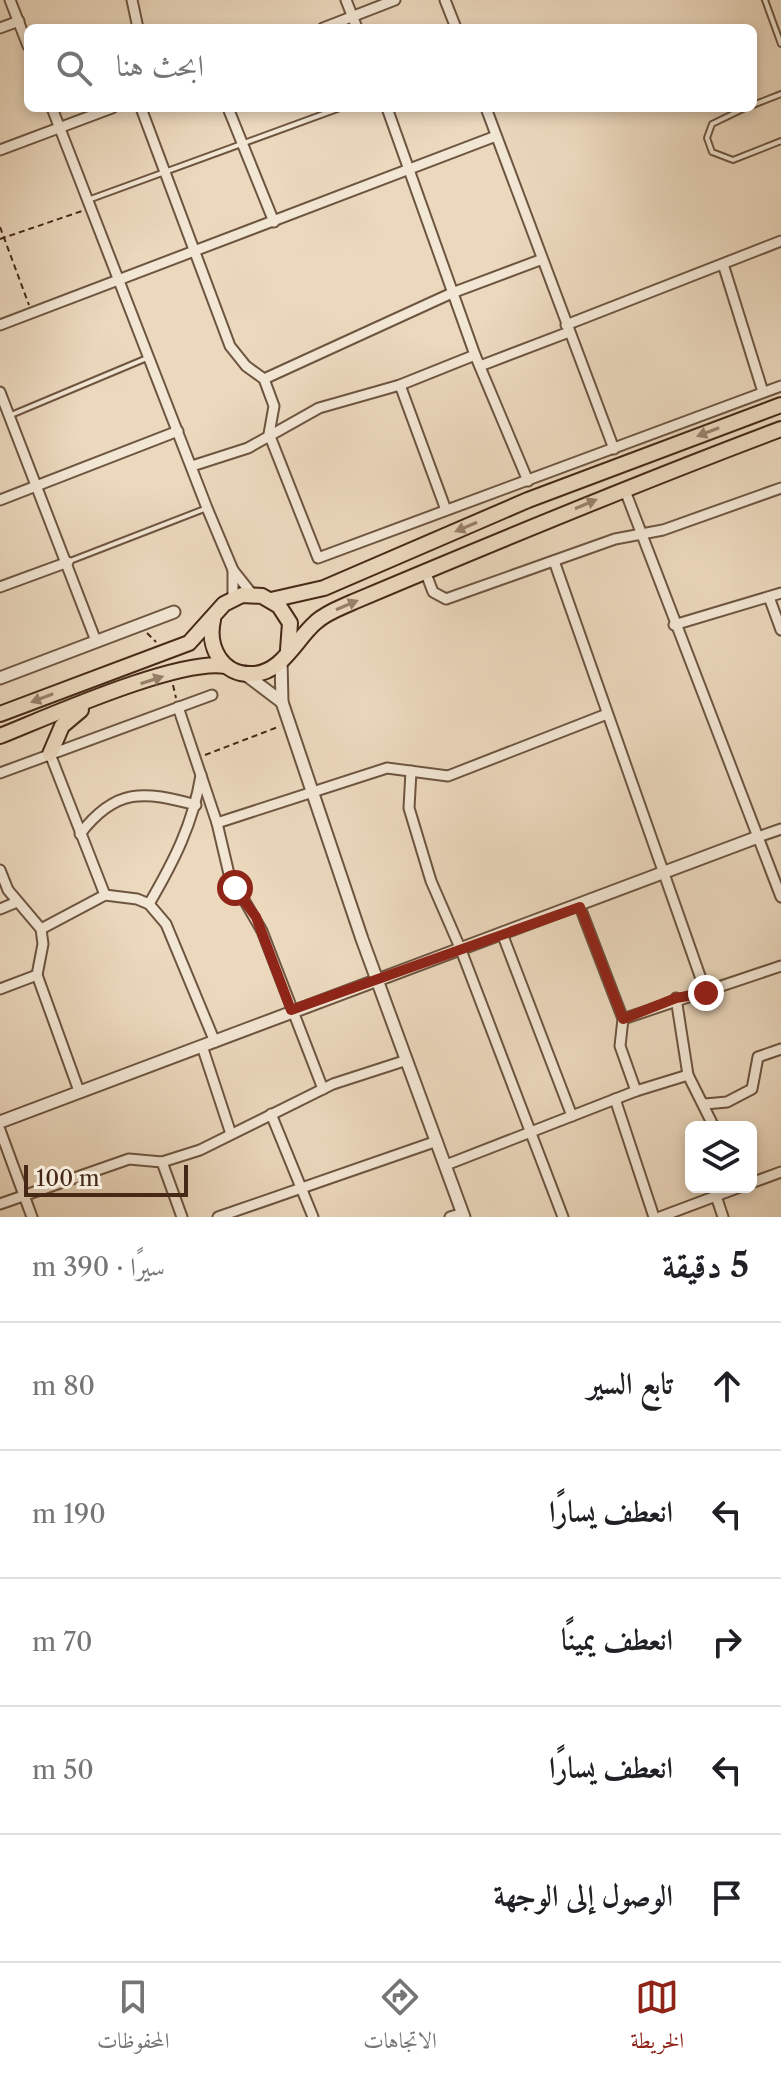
<!DOCTYPE html>
<html lang="ar">
<head>
<meta charset="utf-8">
<style>
	body { margin:0; font-family:"Libre Caslon Text",Amiri,serif; background:#f2f2f2; color:#202124; direction:rtl }
	.controls { position:absolute; right:24px; bottom:24px; display:grid; overflow:hidden; border-radius:12px; box-shadow:0 4px 12px #0003 }
	.controls button { width:72px; height:72px; display:grid; place-items:center; padding:0; border:0; border-bottom:2px solid #e0e0e0; background:#fff; color:#202124; font:40px sans-serif }
	.scale { position:absolute; left:24px; bottom:20px; width:164px; box-sizing:border-box; padding-left:8px; border:4px solid #452916; border-top:0; font-size:22px; line-height:28px; white-space:nowrap; color:#452916; -webkit-text-stroke:6px #f2e6d4; paint-order:stroke }
	.stop { position:absolute; width:24px; height:24px; margin:-18px; border:6px solid #8f2418; border-radius:50%; background:#fff }
	.stop.end { background:#8f2418; border-color:#fff; box-shadow:0 2px 8px #0008 }
	.list { margin:0; padding:0; list-style:none }
	h2 { display:flex; justify-content:space-between; align-items:center; height:104px; margin:0; padding:0 32px; font-size:34px }
	h2 small { font-size:26px; font-weight:400; color:#757577 }
	.list li { display:grid; grid-template-columns:52px 1fr auto; gap:24px; align-items:center; box-sizing:border-box; height:128px; padding:0 32px; border-top:2px solid #e0e0e0 }
	.list b { display:block; font-size:30px; white-space:nowrap }
	.list em { font-size:26px; font-style:normal; color:#757577 }
	.icon { flex:none; width:44px; height:44px; fill:none; stroke:currentColor; stroke-width:2; stroke-linecap:round; stroke-linejoin:round }
	.map { position:relative; flex:none; width:781px; height:1217px; overflow:hidden; direction:ltr }
	.search { position:absolute; background:#fff; box-shadow:0 4px 12px #0003; left:24px; right:24px; top:24px; height:88px; display:flex; align-items:center; gap:20px; box-sizing:border-box; padding:0 28px; border-radius:12px; color:#757577; font-size:30px }
	.sheet { height:744px; background:#fff }
	nav { display:flex; justify-content:space-around; align-items:center; box-sizing:border-box; height:112px; border-top:2px solid #e0e0e0; background:#fff; font-size:22px; color:#757577 }
	nav a { display:grid; justify-items:center; gap:4px }
	nav .on { color:#8f2418 }
	.map>svg:first-child { display:block }
	.lines { fill:none; stroke-linecap:round; stroke-linejoin:round }
	.service-casing { stroke:#6e5540; stroke-width:8 }
	.minor-casing { stroke:#6e5540; stroke-width:13 }
	.tertiary-casing { stroke:#6e5540; stroke-width:15 }
	.primary-casing { stroke:#452916; stroke-width:18 }
	.path { stroke:#452916; stroke-width:2; stroke-dasharray:6 4; stroke-linecap:butt }
	.service { stroke:#f2e6d4; stroke-width:4 }
	.minor { stroke:#f2e6d4; stroke-width:9 }
	.tertiary { stroke:#f2e6d4; stroke-width:11 }
	.primary { stroke:#ebd8bd; stroke-width:14 }
	.oneway { fill:#98806a }
	.route { stroke:#8f2418; stroke-width:10 }
</style>
</head>
<body>
<div class="map">
<svg width="781" height="1217" viewBox="0 0 781 1217">
	<rect width="100%" height="100%" fill="#ebd8bd"/>
	<filter id="stains"><feTurbulence type="fractalNoise" baseFrequency=".0025" numOctaves="4"/><feColorMatrix values="0 0 0 0 .2 0 0 0 0 .09 0 0 0 0 .02 0 0 0 .5 -.17"/></filter>
	<radialGradient id="worn" r=".72"><stop offset=".6" stop-color="#630" stop-opacity="0"/><stop offset="1" stop-color="#630" stop-opacity=".3"/></radialGradient>
	<g class="lines">
		<g class="service-casing">
			<g id="service">
				<path d="M765,0L781,44"/>
				<path d="M753,105L781,94"/>
				<path d="M745,108L712,124L707,138L712,152L733,160L781,141"/>
				<path d="M88,200L340,108"/>
				<path d="M11,415L147,358"/>
				<path d="M70,561L207,508"/>
			</g>
		</g>
		<g class="minor-casing">
			<g id="minor">
				<path d="M10,0L28,46"/>
				<path d="M132,0L138,28"/>
				<path d="M346,0L357,28"/>
				<path d="M445,0L456,28"/>
				<path d="M0,28L19,21"/>
				<path d="M323,28L395,0"/>
				<path d="M52,108L207,508L233,570L252,594"/>
				<path d="M141,108L230,346L246,366L264,379L274,406L269,434L318,558L781,386"/>
				<path d="M228,108L274,222"/>
				<path d="M387,108L475,355L528,481"/>
				<path d="M486,108L614,449"/>
				<path d="M0,150L112,108"/>
				<path d="M723,264L763,392"/>
				<path d="M0,325L496,136"/>
				<path d="M566,325L781,241"/>
				<path d="M480,366L569,332"/>
				<path d="M264,379L452,293L540,260"/>
				<path d="M400,385L446,510"/>
				<path d="M0,392L96,641"/>
				<path d="M192,466L248,448L319,408L400,385L475,355"/>
				<path d="M624,488L781,897"/>
				<path d="M0,500L178,431"/>
				<path d="M554,561L706,993"/>
				<path d="M425,571L433,592L446,599L615,539L663,530L781,488"/>
				<path d="M0,587L68,562"/>
				<path d="M769,597L781,630"/>
				<path d="M233,598V570"/>
				<path d="M674,625L781,593"/>
				<path d="M178,707L217,823L229,874L262,931L323,1089"/>
				<path d="M50,754L105,895"/>
				<path d="M411,771L409,808L431,881L461,950L563,1217"/>
				<path d="M0,773L212,695"/>
				<path d="M217,823L387,768L448,776L607,714"/>
				<path d="M80,834C116,787 144,791 196,805"/>
				<path d="M758,837L781,829"/>
				<path d="M0,870L8,890L41,929L43,944L37,975L79,1091"/>
				<path d="M149,904C174,861 193,824 201,775"/>
				<path d="M580,907L623,1019L620,1046L636,1091"/>
				<path d="M0,909L17,902"/>
				<path d="M41,929L105,895L137,899L149,904L166,924L215,1042"/>
				<path d="M503,936L572,1116"/>
				<path d="M0,989L37,975"/>
				<path d="M676,998L688,1075L714,1127"/>
				<path d="M623,1019L781,966"/>
				<path d="M202,1046L231,1134"/>
				<path d="M615,1099L654,1217"/>
				<path d="M705,1104L727,1102L752,1089L758,1057L781,1049"/>
				<path d="M271,1114L313,1217"/>
				<path d="M0,1130L32,1217"/>
				<path d="M162,1162L182,1217"/>
				<path d="M446,1165L636,1091L688,1075"/>
				<path d="M751,1183L781,1172"/>
				<path d="M716,1196L723,1217"/>
				<path d="M0,1204L129,1159L162,1162L200,1150L333,1084L407,1060"/>
				<path d="M218,1217L437,1141"/>
				<path d="M450,1217L463,1213"/>
				<path d="M660,1217L740,1187"/>
			</g>
		</g>
		<g class="tertiary-casing">
			<g id="tertiary">
				<path d="M281,661L282,702L362,939L464,1217"/>
				<path d="M245,674L282,702"/>
				<path d="M0,678L174,612"/>
				<path d="M0,1122L758,837"/>
			</g>
		</g>
		<g class="primary-casing">
			<g id="primary">
				<path d="M271,600L324,588L528,500L781,405"/>
				<path d="M213,620C207,647 222,676 253,674C282,673 296,639 316,622C327,612 340,608 353,602C495,542 637,483 781,429"/>
				<path d="M0,714L189,643L224,604L242,595L262,596L279,606L290,623L288,650"/>
				<path d="M0,736C50,716 179,658 226,666"/>
				<path d="M50,754L62,726L81,710"/>
			</g>
		</g>
		<g class="path">
			<path d="M0,227L29,305"/>
			<path d="M0,239L82,211"/>
			<path d="M147,633L156,642"/>
			<path d="M173,685L176,698"/>
			<path d="M205,755L278,727"/>
		</g>
		<use href="#service" class="service"/>
		<use href="#minor" class="minor"/>
		<use href="#tertiary" class="tertiary"/>
		<use href="#primary" class="primary"/>
	</g>
	<defs><path id="oneway-solid" d="M-6-.8H1V-3.2L6.5 0L1 3.2V.8H-6Z" transform="scale(2)"/></defs>
	<g class="oneway">
		<use href="#oneway-solid" transform="translate(708 432) rotate(159)"/>
		<use href="#oneway-solid" transform="translate(586 504) rotate(-23)"/>
		<use href="#oneway-solid" transform="translate(466 527) rotate(157)"/>
		<use href="#oneway-solid" transform="translate(347 605) rotate(-23)"/>
		<use href="#oneway-solid" transform="translate(152 680) rotate(-18)"/>
		<use href="#oneway-solid" transform="translate(42 698) rotate(159)"/>
	</g>
	<g class="lines">
		<path class="route" d="M235,888L256,917L291,1010L580,907L623,1019L676,998L706,993"/>
	</g>
	<rect width="100%" height="100%" filter="url(#stains)"/>
	<rect width="100%" height="100%" fill="url(#worn)"/>
</svg>
<div class="controls">
<button><svg class="icon" aria-label="layers" viewBox="0 0 24 24"><path d="M12 4l9 5-9 5-9-5zM3 14l9 5 9-5"/></svg></button>
</div>
<div class="scale">100 m</div>
<div class="stop" style="left:235px;top:888px"></div>
<div class="stop end" style="left:706px;top:993px"></div>
<div class="search"><svg class="icon" aria-label="search" viewBox="0 0 24 24"><circle cx="10" cy="10" r="6"/><path d="M15 15l6 6"/></svg>ابحث هنا</div>
</div>
<section class="sheet">
<h2>5 دقيقة<small>سيرًا · 390 m</small></h2>
<ul class="list">
<li><svg class="icon" aria-label="ahead" viewBox="0 0 24 24"><path d="M12 20V5M6 11l6-6 6 6"/></svg><div><b>تابع السير</b></div><em>80 m</em></li>
<li><svg class="icon" aria-label="left" viewBox="0 0 24 24"><path d="M17 20v-9H6M10 6l-5 5 5 5"/></svg><div><b>انعطف يسارًا</b></div><em>190 m</em></li>
<li><svg class="icon" aria-label="right" viewBox="0 0 24 24"><path d="M7 20v-9h11M14 6l5 5-5 5"/></svg><div><b>انعطف يمينًا</b></div><em>70 m</em></li>
<li><svg class="icon" aria-label="left" viewBox="0 0 24 24"><path d="M17 20v-9H6M10 6l-5 5 5 5"/></svg><div><b>انعطف يسارًا</b></div><em>50 m</em></li>
<li><svg class="icon" aria-label="arrive" viewBox="0 0 24 24"><path d="M6 21V4h12l-3 4 3 4H6"/></svg><div><b>الوصول إلى الوجهة</b></div></li>
</ul>
</section>
<nav>
<a class="on"><svg class="icon" aria-label="map" viewBox="0 0 24 24"><path d="M3 6l6-2 6 2 6-2v14l-6 2-6-2-6 2zM9 4v14M15 6v14"/></svg>الخريطة</a>
<a><svg class="icon" aria-label="directions" viewBox="0 0 24 24"><path d="M12 3l9 9-9 9-9-9zM9 14v-3h6M13 9l2 2-2 2"/></svg>الاتجاهات</a>
<a><svg class="icon" aria-label="saved" viewBox="0 0 24 24"><path d="M7 4h10v16l-5-4-5 4z"/></svg>المحفوظات</a>
</nav>
</body>
</html>
